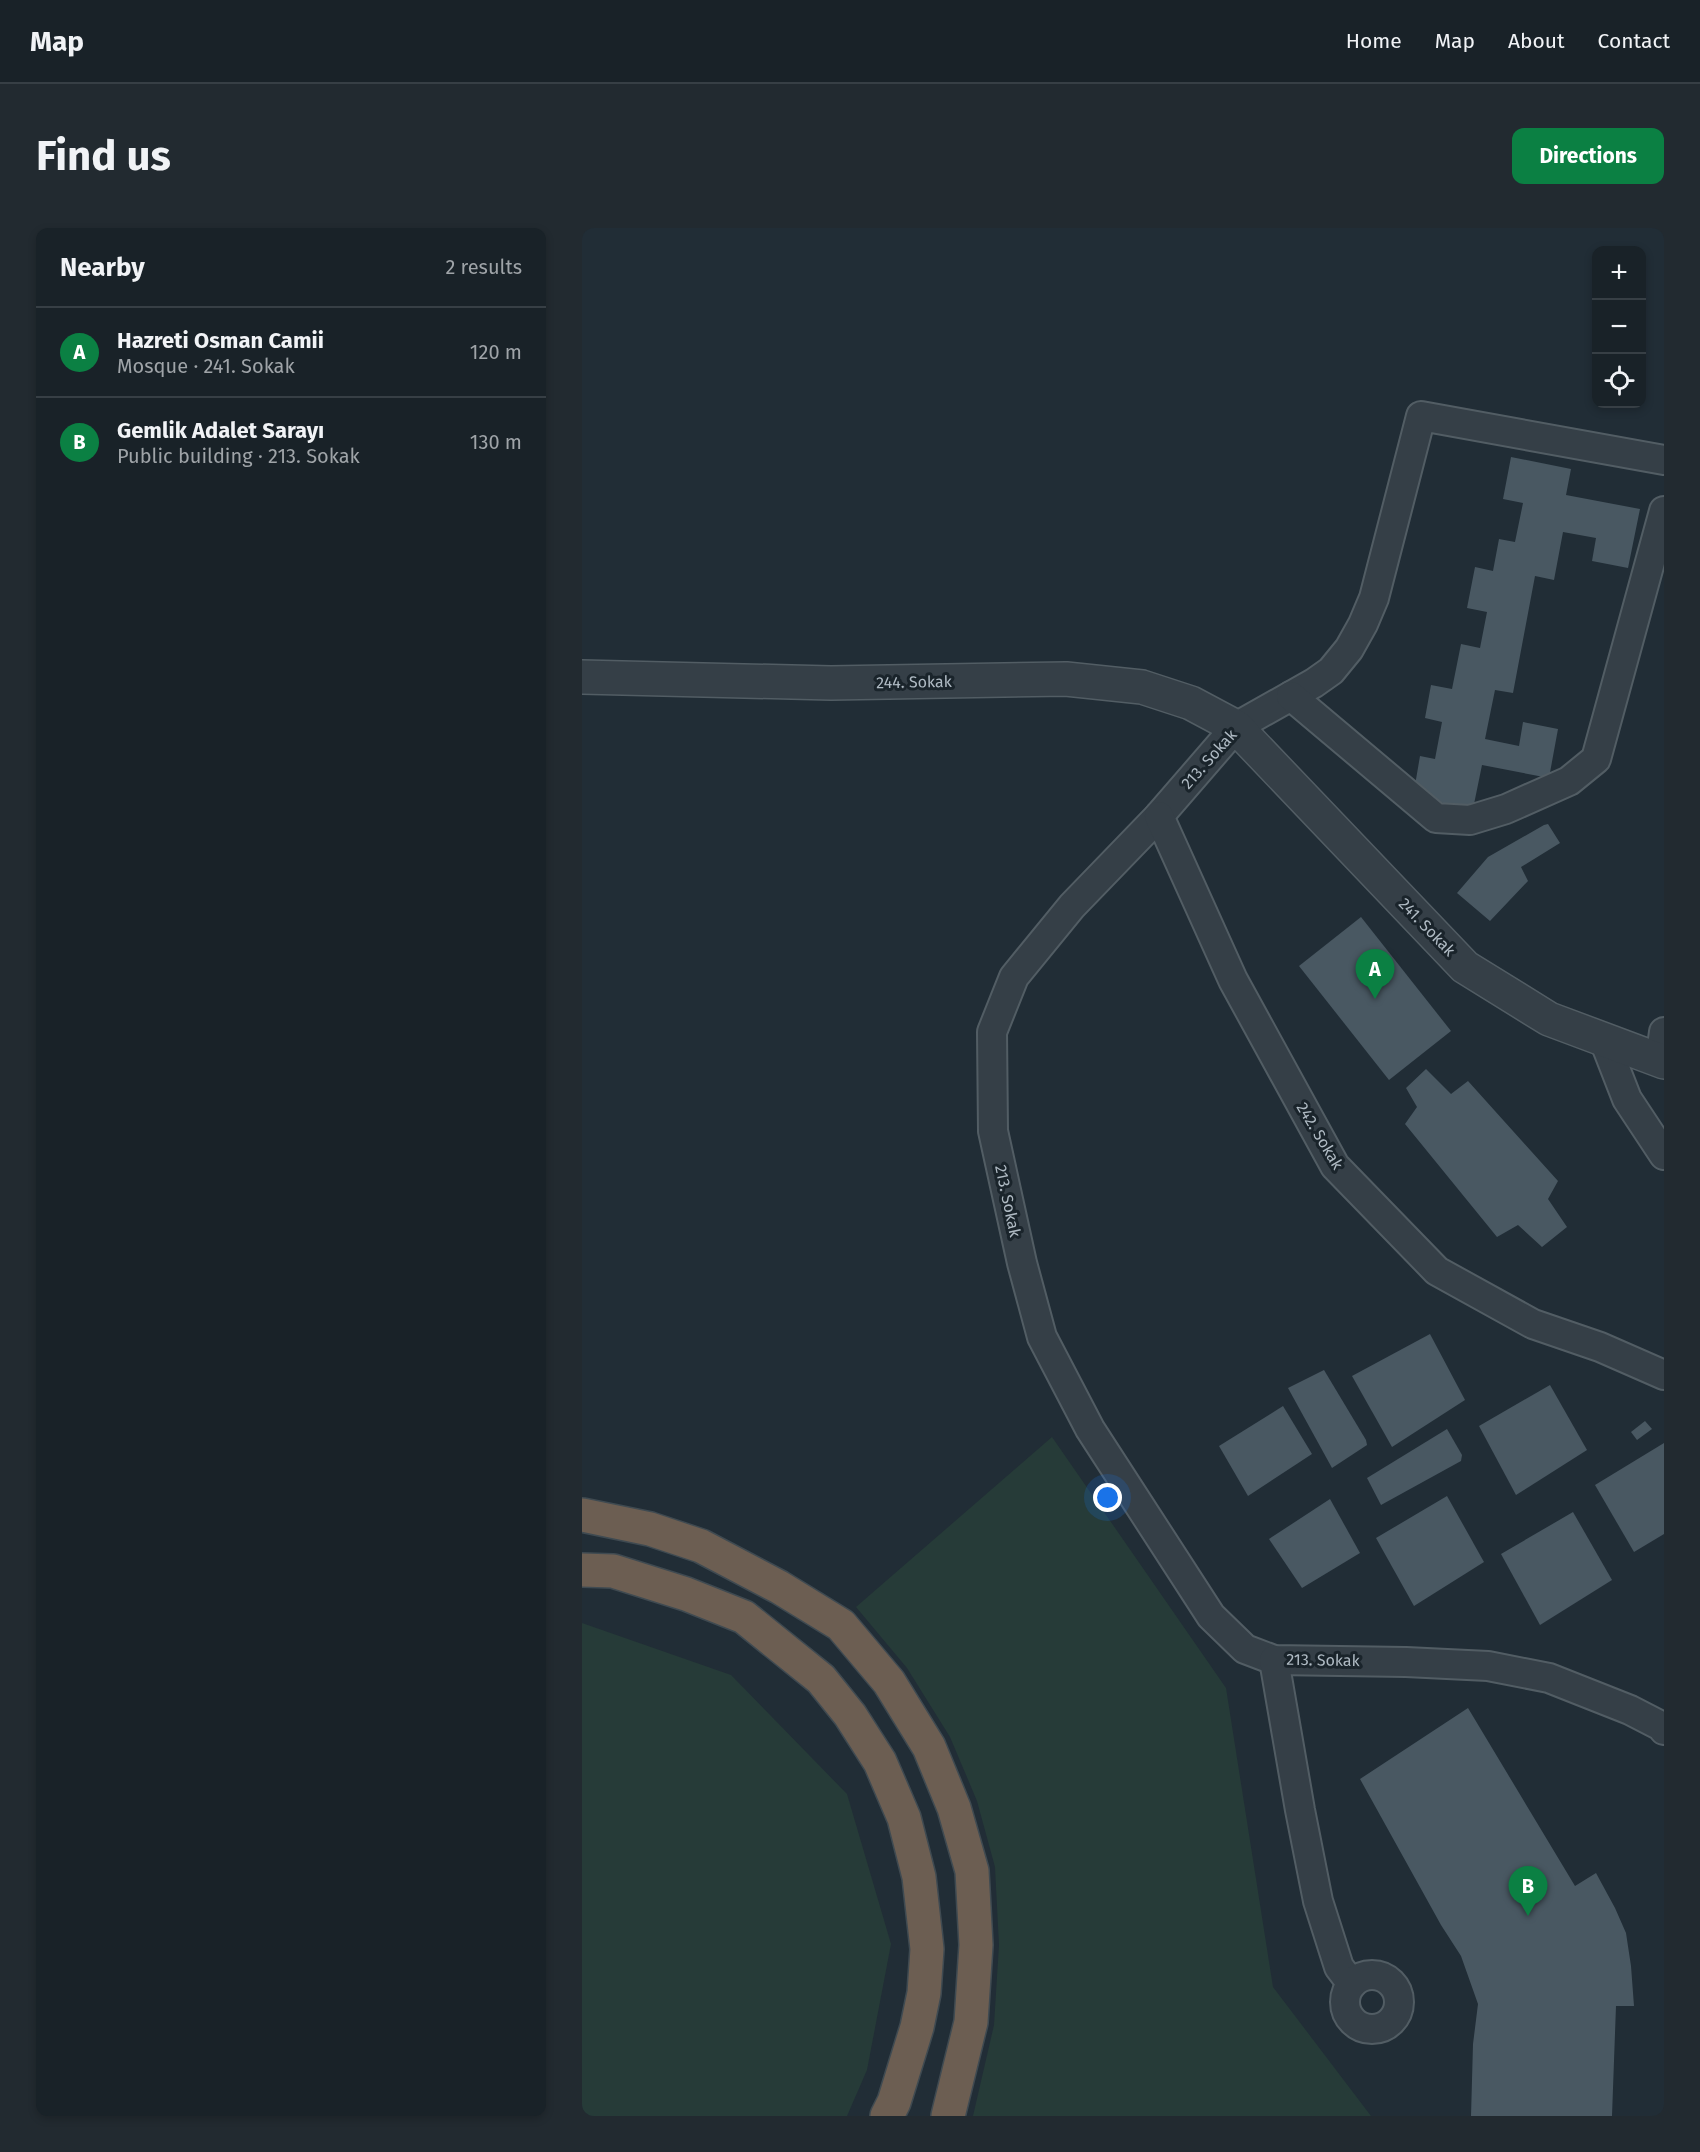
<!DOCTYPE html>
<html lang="en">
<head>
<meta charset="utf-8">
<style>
	body { margin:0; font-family:"Fira Sans",sans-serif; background:#222a30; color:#f1f3f6 }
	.controls { position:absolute; right:18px; top:18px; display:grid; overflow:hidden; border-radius:12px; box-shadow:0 3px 9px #0003 }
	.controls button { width:54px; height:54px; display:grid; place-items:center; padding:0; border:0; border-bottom:2px solid #373f45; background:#192228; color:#f1f3f6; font:30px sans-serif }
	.you { position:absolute; left:526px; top:1270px; width:21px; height:21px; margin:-15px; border:4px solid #fff; border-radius:50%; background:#1a73e8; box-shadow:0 0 0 9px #1a73e833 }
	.badge { display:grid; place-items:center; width:39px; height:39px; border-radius:50%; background:#0b8043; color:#fff; font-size:20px; font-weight:700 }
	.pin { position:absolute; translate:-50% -50px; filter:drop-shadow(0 2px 3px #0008) }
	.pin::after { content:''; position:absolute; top:32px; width:21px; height:18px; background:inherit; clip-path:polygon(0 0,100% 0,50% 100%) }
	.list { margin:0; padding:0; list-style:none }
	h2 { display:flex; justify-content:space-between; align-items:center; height:78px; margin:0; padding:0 24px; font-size:26px }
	h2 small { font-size:20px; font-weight:400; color:#9fa4a8 }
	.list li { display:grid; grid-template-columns:39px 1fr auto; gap:18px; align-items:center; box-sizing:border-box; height:90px; padding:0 24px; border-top:2px solid #373f45 }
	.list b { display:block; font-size:22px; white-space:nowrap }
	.list p { margin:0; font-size:20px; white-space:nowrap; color:#9fa4a8 }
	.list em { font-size:20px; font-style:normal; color:#9fa4a8 }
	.icon { flex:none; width:33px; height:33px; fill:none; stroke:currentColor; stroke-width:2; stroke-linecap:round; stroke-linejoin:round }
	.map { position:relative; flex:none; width:1082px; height:1888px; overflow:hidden; border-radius:12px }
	header { display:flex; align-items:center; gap:36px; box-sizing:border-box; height:84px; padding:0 30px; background:#192228; border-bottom:2px solid #373f45 }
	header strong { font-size:28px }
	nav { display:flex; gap:33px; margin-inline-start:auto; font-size:21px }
	.intro { display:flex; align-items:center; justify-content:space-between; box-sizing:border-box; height:144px; padding:0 36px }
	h1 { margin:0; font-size:42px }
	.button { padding:15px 27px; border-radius:12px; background:#0b8043; color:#fff; font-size:21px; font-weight:700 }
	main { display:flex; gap:36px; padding:0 36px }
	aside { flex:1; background:#192228; border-radius:12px; box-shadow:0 3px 9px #0003 }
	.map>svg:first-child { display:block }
	.green { fill:#263b38 }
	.building { fill:#495862 }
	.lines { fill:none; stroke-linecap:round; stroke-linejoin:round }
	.minor-casing { stroke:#525d64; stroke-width:32 }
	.tertiary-casing { stroke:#525d64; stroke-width:36 }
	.motorway-casing { stroke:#3f4a51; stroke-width:36 }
	.minor { stroke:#353f47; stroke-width:28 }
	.tertiary { stroke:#353f47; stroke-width:33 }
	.motorway { stroke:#6c5e52; stroke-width:33 }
	.labels { text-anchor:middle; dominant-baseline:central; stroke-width:6; stroke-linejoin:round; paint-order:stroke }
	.street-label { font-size:16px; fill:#afbac3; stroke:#1a242b }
</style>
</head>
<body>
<header>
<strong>Map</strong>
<nav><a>Home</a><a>Map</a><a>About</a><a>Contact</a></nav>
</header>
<div class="intro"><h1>Find us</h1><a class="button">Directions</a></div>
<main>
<aside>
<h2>Nearby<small>2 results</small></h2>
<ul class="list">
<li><span class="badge">A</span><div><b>Hazreti Osman Camii</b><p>Mosque · 241. Sokak</p></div><em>120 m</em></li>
<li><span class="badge">B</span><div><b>Gemlik Adalet Sarayı</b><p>Public building · 213. Sokak</p></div><em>130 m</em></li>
</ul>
</aside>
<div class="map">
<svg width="1082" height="1888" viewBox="0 0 1082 1888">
	<rect width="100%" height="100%" fill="#212d36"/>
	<g class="green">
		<path d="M470,1209L644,1460L691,1759L789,1888H391L412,1797L417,1717L413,1639L395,1573L368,1509L325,1440L274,1379Z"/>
		<path d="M0,1395L149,1447L265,1566L309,1716L285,1842L265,1888H0Z"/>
	</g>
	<g class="building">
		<path d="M929,229L989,241L984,267L1058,281L1046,340L1010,333L1014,310L981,304L972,352L953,348L931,465L913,462L903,511L937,518L941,494L976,501L967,550L900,537L891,581L831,569L838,528L853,531L860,494L843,490L849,457L870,461L879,416L898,420L905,384L885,380L893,339L911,343L917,311L933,314L941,275L921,271Z"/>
		<path d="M966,596L978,615L939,639L946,653L908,693L875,665L906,629L962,597Z"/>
		<path d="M779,689L869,803L807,852L717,738Z"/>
		<path d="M844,841L869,866L886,853L976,953L966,971L985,999L960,1019L936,997L915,1009L823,896L835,879L824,860Z"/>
		<path d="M848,1106L883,1172L810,1219L770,1148Z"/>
		<path d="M742,1142L784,1212L785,1217L750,1240L706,1160Z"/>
		<path d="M968,1157L1005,1222L934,1267L897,1198Z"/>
		<path d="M701,1178L730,1226L666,1268L637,1218Z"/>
		<path d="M1063,1193L1070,1201L1055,1212L1049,1204Z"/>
		<path d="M865,1201L880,1227L879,1233L799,1277L785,1250Z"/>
		<path d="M1082,1215V1306L1052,1324L1013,1257Z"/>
		<path d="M865,1268L902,1334L832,1378L794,1310Z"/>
		<path d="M748,1271L778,1325L720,1360L687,1311Z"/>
		<path d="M991,1284L1030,1352L958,1397L919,1326Z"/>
		<path d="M886,1480L993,1658L1014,1645L1033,1680L1044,1705L1049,1738L1052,1778H1034L1030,1888H889L891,1816L896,1776L879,1728L859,1697L778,1551Z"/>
	</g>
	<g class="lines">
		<g class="minor-casing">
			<g id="minor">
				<path d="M1082,232L839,188L792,370L781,396L767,421L749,443L732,455L654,499L577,588L490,678L432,749L410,804L411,903L440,1035L460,1109L508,1201L629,1388L663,1421L692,1432L824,1434L906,1438L967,1450L1048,1482L1079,1498L1082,1502"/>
				<path d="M709,468L854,590L888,592L924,581L987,553L1014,531L1082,283"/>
				<path d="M577,588L651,752L753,938L855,1043L951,1096L1018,1119L1082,1147"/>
				<path d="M1022,812L1045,871L1082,927"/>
				<path d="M1078,833L1082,804"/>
				<path d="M692,1432L718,1582L736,1673L757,1739L770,1756"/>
				<circle cx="790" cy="1774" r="27"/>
			</g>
		</g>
		<g class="tertiary-casing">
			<path id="tertiary" d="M0,449L249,455L484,451L560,459L609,475L654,499L883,739L967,791L1082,834"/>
		</g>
		<g class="motorway-casing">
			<g id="motorway">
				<path d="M0,1287L68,1301L119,1318L197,1359L259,1397L307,1454L347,1519L372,1580L390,1643L394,1717L389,1794L366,1888"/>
				<path d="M0,1342L31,1343L104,1366L162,1389L239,1451L268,1487L298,1534L322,1590L337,1649L345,1721L342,1765L335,1799L312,1874L305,1888"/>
			</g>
		</g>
		<use href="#minor" class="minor"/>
		<use href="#tertiary" class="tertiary"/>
		<use href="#motorway" class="motorway"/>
	</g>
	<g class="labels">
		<g class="street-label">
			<text transform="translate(332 454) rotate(-1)">244. Sokak</text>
			<text transform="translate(627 531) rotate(-48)">213. Sokak</text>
			<text transform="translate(845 699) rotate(46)">241. Sokak</text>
			<text transform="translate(738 908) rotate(59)">242. Sokak</text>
			<text transform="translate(426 973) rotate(78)">213. Sokak</text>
			<text transform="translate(741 1432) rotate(1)">213. Sokak</text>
		</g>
	</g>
</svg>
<div class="controls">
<button>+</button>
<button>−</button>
<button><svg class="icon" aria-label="locate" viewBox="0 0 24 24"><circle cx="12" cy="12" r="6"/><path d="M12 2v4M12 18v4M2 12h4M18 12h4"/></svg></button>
</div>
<div class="you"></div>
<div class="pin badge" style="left:793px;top:771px">A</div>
<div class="pin badge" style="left:946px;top:1688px">B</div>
</div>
</main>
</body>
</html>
